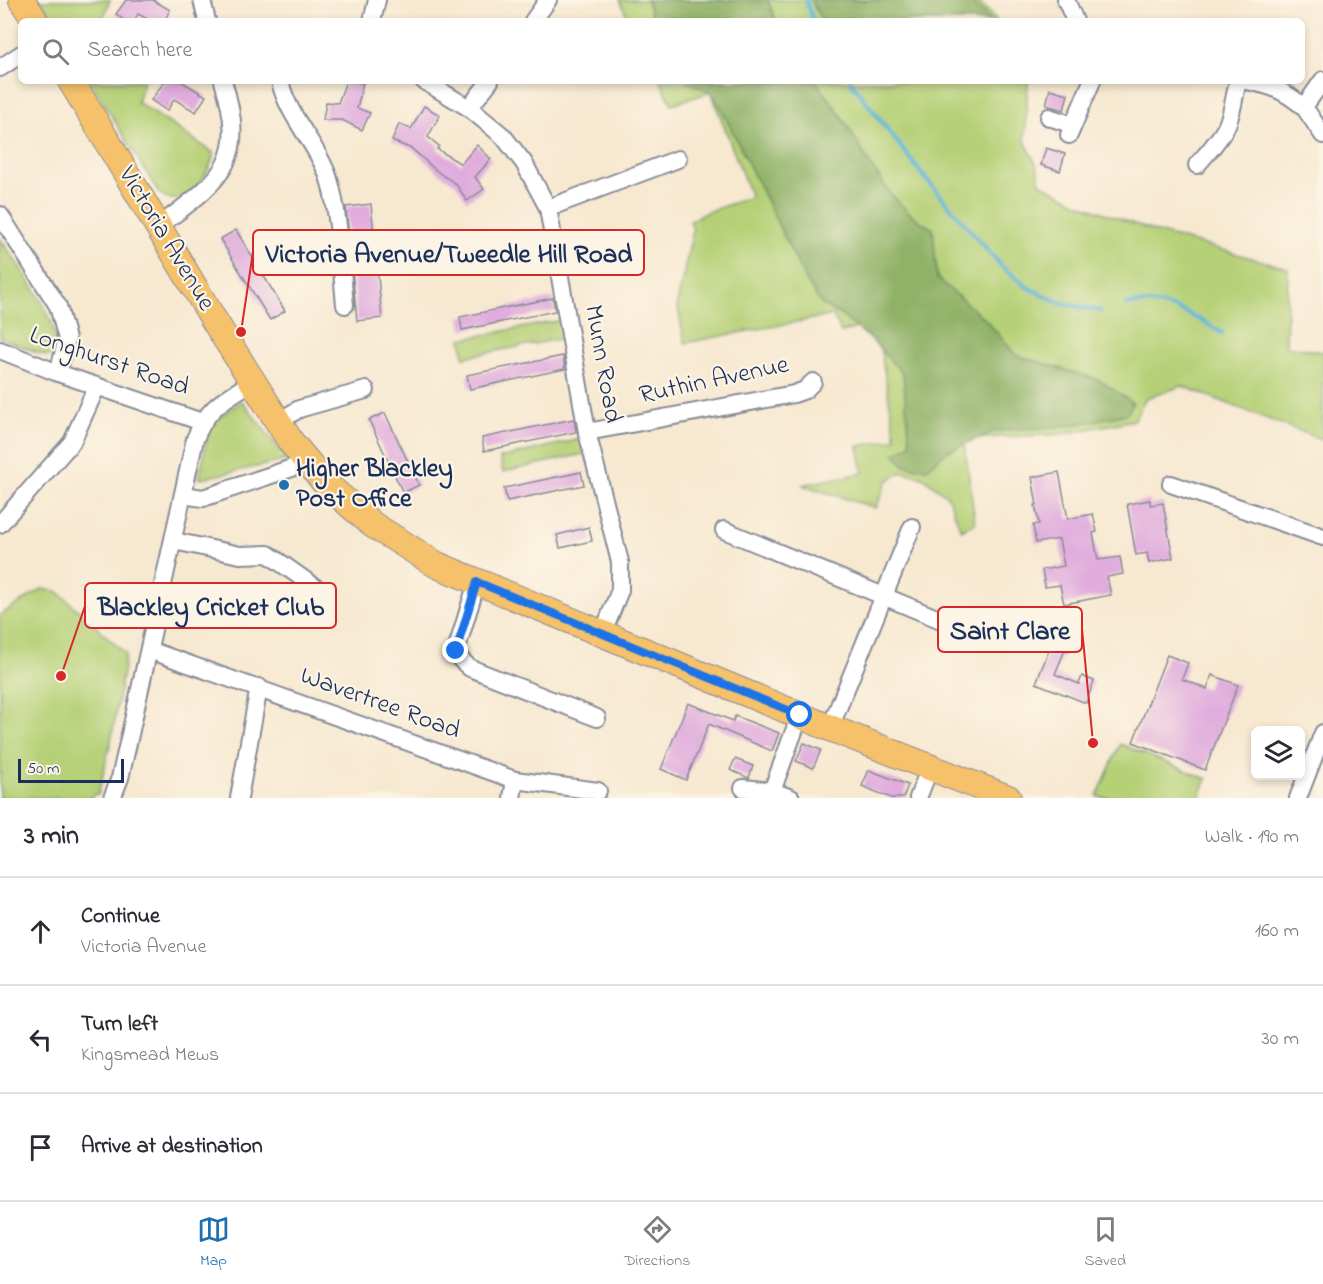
<!DOCTYPE html>
<html lang="en">
<head>
<meta charset="utf-8">
<style>
	body { margin:0; font-family:"Indie Flower",sans-serif; background:#f2f2f3; color:#2b2b33 }
	.controls { position:absolute; right:18px; bottom:18px; display:grid; overflow:hidden; border-radius:9px; box-shadow:0 3px 9px #0003 }
	.controls button { width:54px; height:54px; display:grid; place-items:center; padding:0; border:0; border-bottom:2px solid #e1e1e2; background:#fff; color:#2b2b33; font:30px sans-serif }
	.scale { position:absolute; left:18px; bottom:15px; width:106px; box-sizing:border-box; padding-left:6px; border:3px solid #1b2f5e; border-top:0; font-size:16px; line-height:21px; white-space:nowrap; color:#1b2f5e; -webkit-text-stroke:4px #fcf5e5; paint-order:stroke }
	.stop { position:absolute; width:18px; height:18px; margin:-14px; border:4px solid #1a73e8; border-radius:50%; background:#fff }
	.stop.end { background:#1a73e8; border-color:#fff; box-shadow:0 2px 6px #0008 }
	.list { margin:0; padding:0; list-style:none }
	h2 { display:flex; justify-content:space-between; align-items:center; height:78px; margin:0; padding:0 24px; font-size:26px }
	h2 small { font-size:20px; font-weight:400; color:#7c7c81 }
	.list li { display:grid; grid-template-columns:39px 1fr auto; gap:18px; align-items:center; box-sizing:border-box; height:108px; padding:0 24px; border-top:2px solid #e1e1e2 }
	.list b { display:block; font-size:22px; white-space:nowrap }
	.list p { margin:0; font-size:20px; white-space:nowrap; color:#7c7c81 }
	.list em { font-size:20px; font-style:normal; color:#7c7c81 }
	.icon { flex:none; width:33px; height:33px; fill:none; stroke:currentColor; stroke-width:2; stroke-linecap:round; stroke-linejoin:round }
	.map { position:relative; flex:none; width:1323px; height:798px; overflow:hidden }
	.search { position:absolute; background:#fff; box-shadow:0 3px 9px #0003; left:18px; right:18px; top:18px; height:66px; display:flex; align-items:center; gap:15px; box-sizing:border-box; padding:0 21px; border-radius:9px; color:#7c7c81; font-size:22px }
	.sheet { height:402px; background:#fff }
	nav { display:flex; justify-content:space-around; align-items:center; box-sizing:border-box; height:84px; border-top:2px solid #e1e1e2; background:#fff; font-size:16px; color:#7c7c81 }
	nav a { display:grid; justify-items:center; gap:3px }
	nav .on { color:#1f6fb2 }
	.map>svg:first-child { display:block }
	.green { fill:#b5d076; stroke:#68806a; stroke-width:1.5 }
	.forest { fill:#90b267; stroke:#567062; stroke-width:1.5 }
	.lines { fill:none; stroke-linecap:round; stroke-linejoin:round }
	.stream { stroke:#57b1d4; stroke-width:4.5 }
	.building { fill:#e0acdd }
	.minor-casing { stroke:#898c97; stroke-width:20 }
	.primary-casing { stroke:#898c97; stroke-width:28 }
	.minor { stroke:#fff; stroke-width:16 }
	.primary { stroke:#f5c16b; stroke-width:26 }
	.route { stroke:#1a73e8; stroke-width:8 }
	.poi-dot { fill:#1f6fb2; stroke:#fcf5e5; stroke-width:2 }
	.labels { text-anchor:middle; dominant-baseline:central; stroke-width:4.5; stroke-linejoin:round; paint-order:stroke }
	.street-label { font-size:26px; fill:#1b2f5e; stroke:#fcf5e5 }
	.poi-label { font-size:26px; font-weight:bold; fill:#1b2f5e; stroke:#fcf5e5; text-anchor:start }
	.leader { fill:none; stroke:#d62828; stroke-width:2 }
	.callout-dot { fill:#d62828; stroke:#fcf5e5; stroke-width:2 }
	.callout { fill:#fcf5e5; stroke:#d62828; stroke-width:2 }
	.callout-label { font-size:27px; text-anchor:middle; font-weight:bold; fill:#1b2f5e }
</style>
</head>
<body>
<div class="map">
<svg width="1323" height="798" viewBox="0 0 1323 798">
	<rect width="100%" height="100%" fill="#fcf5e5"/>
	<filter id="ink" filterUnits="userSpaceOnUse"><feTurbulence type="fractalNoise" baseFrequency=".0167" numOctaves="2"/><feDisplacementMap in="SourceGraphic" scale="12" xChannelSelector="R" yChannelSelector="G"/><feConvolveMatrix kernelMatrix="1 2 1 2 8 2 1 2 1" color-interpolation-filters="sRGB"/></filter>
	<filter id="wash" filterUnits="userSpaceOnUse"><feTurbulence type="fractalNoise" baseFrequency=".008" numOctaves="4" result="noise"/><feDisplacementMap in="SourceGraphic" scale="24" xChannelSelector="R" yChannelSelector="G"/><feGaussianBlur stdDeviation="1.35" result="paint"/><feColorMatrix in="noise" values="0 0 0 0 0 0 0 0 0 0 0 0 0 0 0 0 0 1.4 0 .05"/><feComposite in="paint" operator="in"/></filter>
	<g filter="url(#wash)">
		<rect width="100%" height="100%" fill="#f7e8d0"/>
		<g class="green">
			<path d="M41,0H110L102,21H54Z"/>
			<path d="M620,0H975L991,12L997,21H629Z"/>
			<path d="M90,81H144L137,102L214,153C209,176 185,214 159,193Z"/>
			<path d="M660,81H1028L1025,141L1037,166L1040,183L1080,204L1153,231L1288,268L1286,346L1323,352V440L1182,386L1146,398L1134,420L1062,434L964,439L975,523L961,530L948,497L923,477L902,472L887,481L876,508L802,485L863,473L858,446L896,439L876,323L841,332L833,315L685,343L677,304L693,230L690,221L707,212L751,197L711,92L672,104Z"/>
			<path d="M0,238C20,269 59,315 57,353L47,356L0,338Z"/>
			<path d="M563,320L566,338L464,357L461,339Z"/>
			<path d="M242,401L288,460L199,479L210,423Z"/>
			<path d="M585,438L588,453L503,472L500,458Z"/>
			<path d="M42,589L57,591L126,654L111,741L98,795L95,794L90,798H0V615Z"/>
			<path d="M1120,744L1207,779L1199,798H1103L1097,796Z"/>
		</g>
		<g class="forest">
			<path d="M647,0H768L776,21H653Z"/>
			<path d="M811,0H968L986,14L992,21H822Z"/>
			<path d="M684,81H816C825,94 835,106 843,119C870,161 887,204 933,229L937,278L987,321L1016,355L1099,380L1133,403L1127,414L1067,426L995,431L946,452L926,469L905,466L895,454L910,444L903,374L872,340L839,314L821,304L804,277L722,110L711,92Z"/>
		</g>
		<g class="lines">
			<g class="stream">
				<path d="M806,0L813,21"/>
				<path d="M850,81L926,179L1001,266L1027,287L1060,303L1100,311"/>
				<path d="M1126,305C1165,298 1190,313 1222,333"/>
			</g>
		</g>
		<g id="blocks">
			<g class="building">
				<path d="M126,0H153L170,10L164,21H151L138,14L134,21H125L116,14Z"/>
				<path d="M165,81H181L206,96L196,112L174,99L167,111L151,100Z"/>
				<path d="M346,81L363,83L357,108L370,113L362,130L342,120H323L326,102L338,103Z"/>
				<path d="M1050,89L1068,94L1064,110L1046,105Z"/>
				<path d="M424,106L440,115L428,137L439,146L437,149L461,164L477,145L491,159L475,177L484,189L467,201L456,184L438,172L412,149L392,141L399,124L411,129Z"/>
				<path d="M1046,148L1065,154L1060,171L1041,165Z"/>
				<path d="M371,204L382,318L357,321L346,207Z"/>
				<path d="M236,230L285,311L270,320L220,239Z"/>
				<path d="M553,298L555,311L462,330L460,317Z"/>
				<path d="M563,356L565,369L470,389L467,375Z"/>
				<path d="M385,413L419,485L403,493L369,420Z"/>
				<path d="M574,419L576,432L484,451L482,438Z"/>
				<path d="M581,472L584,485L507,501L504,488Z"/>
				<path d="M1059,472L1068,519L1093,514L1097,532L1093,533L1098,560L1120,557L1123,574L1107,577L1111,595L1064,604L1060,585L1045,587L1042,570L1064,566L1059,539L1036,543L1033,525L1039,524L1035,505H1037L1032,477Z"/>
				<path d="M1150,500V505L1163,503L1173,558L1149,563L1147,553L1136,555L1127,504Z"/>
				<path d="M589,527L592,541L560,548L557,535Z"/>
				<path d="M1057,630L1074,637L1069,651L1065,650L1055,674L1079,684L1082,676L1094,681L1086,703L1036,683Z"/>
				<path d="M1167,655L1188,663L1182,679L1207,689L1212,675L1238,685L1205,770L1133,742Z"/>
				<path d="M688,703L733,721L735,716L779,733L772,751L709,724L686,780L661,769Z"/>
				<path d="M804,743L821,750L813,768L796,761Z"/>
				<path d="M735,759L753,766L749,778L730,770Z"/>
				<path d="M869,770L908,785L903,798H891L862,786Z"/>
			</g>
		</g>
	</g>
	<g filter="url(#ink)">
		<use href="#blocks" fill-opacity="0" stroke="#898c97" stroke-width="1.5"/>
		<g class="lines">
			<g class="minor-casing">
				<g id="minor">
					<path d="M202,0L207,21"/>
					<path d="M1066,0L1075,21"/>
					<path d="M372,21L377,0"/>
					<path d="M533,21L548,0"/>
					<path d="M0,68L21,54"/>
					<path d="M1323,80L1304,107L1323,135"/>
					<path d="M280,81C288,117 317,144 328,176C340,212 341,267 345,305"/>
					<path d="M424,81L469,108L503,136L524,163L548,208L587,432L620,562V590L603,633"/>
					<path d="M1246,81C1273,86 1283,90 1304,107"/>
					<path d="M469,108L490,81"/>
					<path d="M1049,117L1073,125"/>
					<path d="M1069,135L1092,81"/>
					<path d="M1197,165C1207,153 1219,141 1226,127C1233,113 1234,96 1238,81"/>
					<path d="M548,208L678,159"/>
					<path d="M0,215L58,306L67,339L58,373"/>
					<path d="M159,226C220,180 249,163 223,81"/>
					<path d="M0,350L58,373L202,422"/>
					<path d="M278,422L299,409L366,390"/>
					<path d="M587,432L794,394L805,390L813,382"/>
					<path d="M1171,484L1323,537"/>
					<path d="M183,495L203,498L292,468L303,459"/>
					<path d="M0,524L72,442L97,386"/>
					<path d="M724,530L946,622"/>
					<path d="M174,541L240,555L268,554L319,590"/>
					<path d="M477,582L456,651L461,660L470,668L597,718"/>
					<path d="M149,650L515,780L598,791"/>
					<path d="M830,728L912,527"/>
					<path d="M743,788L772,791L791,798"/>
					<path d="M772,791L800,715"/>
					<path d="M112,798L120,778L129,739L195,439C208,406 224,400 252,382"/>
					<path d="M239,798L259,687"/>
					<path d="M512,798L515,780"/>
					<path d="M918,798L930,767"/>
					<path d="M1298,798L1323,733"/>
				</g>
			</g>
			<g class="primary-casing">
				<g id="primary">
					<path d="M22,0L35,21"/>
					<path d="M71,81L217,325L291,442L326,484L373,525L437,565L830,728L1008,798"/>
				</g>
			</g>
			<use href="#minor" class="minor"/>
			<use href="#primary" class="primary"/>
		</g>
	</g>
	<g class="lines" filter="url(#ink)">
		<path class="route" d="M456,651L477,582L800,715"/>
	</g>
	<circle class="poi-dot" cx="284" cy="485" r="6"/>
	<g class="labels">
		<g class="street-label">
			<text transform="translate(166 239) rotate(59)">Victoria Avenue</text>
			<text transform="translate(109 362) rotate(19)">Longhurst Road</text>
			<text transform="translate(602 364) rotate(80)">Munn Road</text>
			<text transform="translate(714 381) rotate(-12)">Ruthin Avenue</text>
			<text transform="translate(380 704) rotate(20)">Wavertree Road</text>
		</g>
		<g class="poi-label">
			<text x="296" y="470">Higher Blackley<tspan x="296" dy="30">Post Office</tspan></text>
		</g>
	</g>
	<path class="leader" d="M241 332L253 252M61 676L85 606M1093 743L1082 629"/>
	<g class="callout-dot">
		<circle cx="241" cy="332" r="6"/>
		<circle cx="61" cy="676" r="6"/>
		<circle cx="1093" cy="743" r="6"/>
	</g>
	<g class="callout">
		<rect x="253" y="230" width="391" height="45" rx="6"/>
		<rect x="85" y="583" width="251" height="45" rx="6"/>
		<rect x="938" y="607" width="144" height="45" rx="6"/>
	</g>
	<g class="callout-label">
		<text x="449" y="262">Victoria Avenue/Tweedle Hill Road</text>
		<text x="211" y="615">Blackley Cricket Club</text>
		<text x="1010" y="639">Saint Clare</text>
	</g>
</svg>
<div class="controls">
<button><svg class="icon" aria-label="layers" viewBox="0 0 24 24"><path d="M12 4l9 5-9 5-9-5zM3 14l9 5 9-5"/></svg></button>
</div>
<div class="scale">50 m</div>
<div class="stop" style="left:800px;top:715px"></div>
<div class="stop end" style="left:456px;top:651px"></div>
<div class="search"><svg class="icon" aria-label="search" viewBox="0 0 24 24"><circle cx="10" cy="10" r="6"/><path d="M15 15l6 6"/></svg>Search here</div>
</div>
<section class="sheet">
<h2>3 min<small>Walk · 190 m</small></h2>
<ul class="list">
<li><svg class="icon" aria-label="ahead" viewBox="0 0 24 24"><path d="M12 20V5M6 11l6-6 6 6"/></svg><div><b>Continue</b><p>Victoria Avenue</p></div><em>160 m</em></li>
<li><svg class="icon" aria-label="left" viewBox="0 0 24 24"><path d="M17 20v-9H6M10 6l-5 5 5 5"/></svg><div><b>Turn left</b><p>Kingsmead Mews</p></div><em>30 m</em></li>
<li><svg class="icon" aria-label="arrive" viewBox="0 0 24 24"><path d="M6 21V4h12l-3 4 3 4H6"/></svg><div><b>Arrive at destination</b></div></li>
</ul>
</section>
<nav>
<a class="on"><svg class="icon" aria-label="map" viewBox="0 0 24 24"><path d="M3 6l6-2 6 2 6-2v14l-6 2-6-2-6 2zM9 4v14M15 6v14"/></svg>Map</a>
<a><svg class="icon" aria-label="directions" viewBox="0 0 24 24"><path d="M12 3l9 9-9 9-9-9zM9 14v-3h6M13 9l2 2-2 2"/></svg>Directions</a>
<a><svg class="icon" aria-label="saved" viewBox="0 0 24 24"><path d="M7 4h10v16l-5-4-5 4z"/></svg>Saved</a>
</nav>
</body>
</html>
